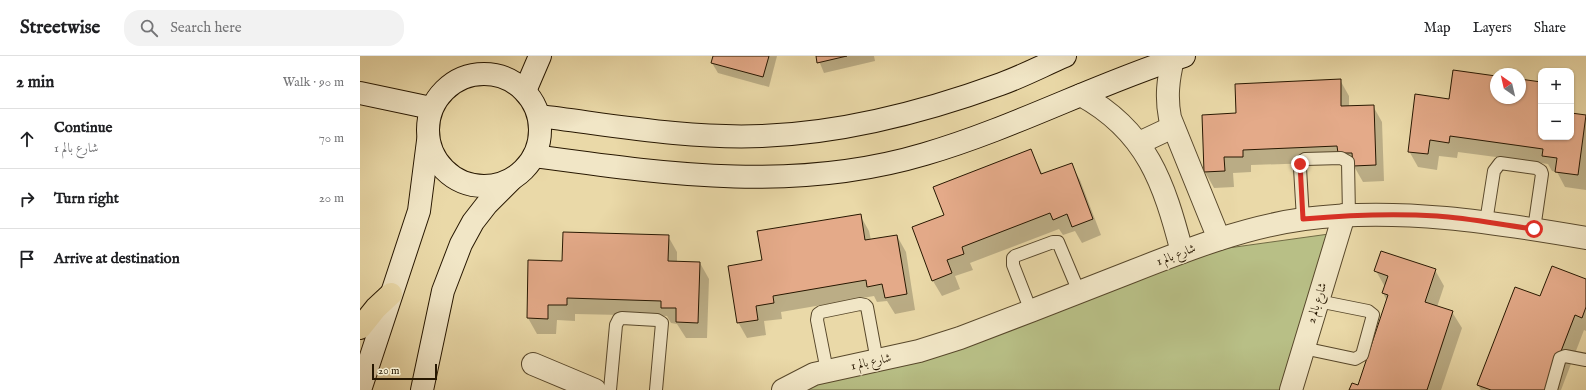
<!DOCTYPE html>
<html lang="en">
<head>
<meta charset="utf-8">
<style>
	body { margin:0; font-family:"IM FELL English",Amiri,serif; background:#f2f2f2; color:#202124 }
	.controls { position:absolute; right:12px; top:12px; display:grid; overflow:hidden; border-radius:8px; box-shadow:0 1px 3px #0004 }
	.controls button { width:36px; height:36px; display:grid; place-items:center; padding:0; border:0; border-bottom:1px solid #e0e0e0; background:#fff; color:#202124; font:20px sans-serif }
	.compass { position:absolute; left:1130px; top:12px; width:36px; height:36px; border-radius:50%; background:#fff; box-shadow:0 1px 3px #0004; rotate:326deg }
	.scale { position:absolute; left:12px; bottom:10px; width:65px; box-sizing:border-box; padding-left:4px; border:2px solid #271701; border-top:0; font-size:11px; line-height:14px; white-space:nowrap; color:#271701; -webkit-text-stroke:3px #f1e6c6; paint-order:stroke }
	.stop { position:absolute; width:12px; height:12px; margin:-9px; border:3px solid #d93025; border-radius:50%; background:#fff }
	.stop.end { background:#d93025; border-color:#fff; box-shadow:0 1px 4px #0008 }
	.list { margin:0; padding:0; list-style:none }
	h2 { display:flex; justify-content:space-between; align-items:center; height:52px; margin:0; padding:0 16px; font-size:17px }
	h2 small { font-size:13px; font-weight:400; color:#757577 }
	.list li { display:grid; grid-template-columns:26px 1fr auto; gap:12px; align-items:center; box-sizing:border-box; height:60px; padding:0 16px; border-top:1px solid #e0e0e0 }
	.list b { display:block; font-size:15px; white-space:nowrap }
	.list p { margin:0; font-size:13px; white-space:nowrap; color:#757577 }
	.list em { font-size:13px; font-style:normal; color:#757577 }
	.icon { flex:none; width:22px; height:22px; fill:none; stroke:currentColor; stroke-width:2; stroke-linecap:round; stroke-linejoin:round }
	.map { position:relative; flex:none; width:1226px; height:334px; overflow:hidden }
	header { display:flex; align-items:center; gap:24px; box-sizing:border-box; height:56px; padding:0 20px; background:#fff; border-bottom:1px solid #e0e0e0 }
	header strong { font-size:19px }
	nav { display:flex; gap:22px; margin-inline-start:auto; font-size:14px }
	.search { width:280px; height:36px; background:#f2f2f2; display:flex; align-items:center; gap:10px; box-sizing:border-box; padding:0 14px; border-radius:16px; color:#757577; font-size:15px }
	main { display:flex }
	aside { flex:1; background:#fff }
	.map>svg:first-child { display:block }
	.green { fill:#b8bf86; stroke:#706b44 }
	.shadow { fill:#0003 }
	.building { fill:#e4aa89; stroke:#271701 }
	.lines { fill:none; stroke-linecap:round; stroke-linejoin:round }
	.lane-casing { stroke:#58482b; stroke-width:14 }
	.street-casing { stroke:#58482b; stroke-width:24 }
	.secondary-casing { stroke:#271701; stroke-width:24 }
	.primary-casing { stroke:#271701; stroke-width:24 }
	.lane { stroke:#f1e6c6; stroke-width:12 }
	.street { stroke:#f1e6c6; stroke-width:22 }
	.secondary { stroke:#f1e6c6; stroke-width:22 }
	.primary { stroke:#ead9a8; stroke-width:22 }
	.route { stroke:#d93025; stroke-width:5 }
	.labels { text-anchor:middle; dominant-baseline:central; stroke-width:3; stroke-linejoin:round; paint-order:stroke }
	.street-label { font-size:12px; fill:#271701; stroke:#f1e6c6 }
</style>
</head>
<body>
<header>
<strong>Streetwise</strong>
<div class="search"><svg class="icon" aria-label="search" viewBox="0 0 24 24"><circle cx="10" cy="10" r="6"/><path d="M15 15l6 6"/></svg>Search here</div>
<nav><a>Map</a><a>Layers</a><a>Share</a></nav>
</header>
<main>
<aside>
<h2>2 min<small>Walk · 90 m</small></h2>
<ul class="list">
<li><svg class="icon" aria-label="ahead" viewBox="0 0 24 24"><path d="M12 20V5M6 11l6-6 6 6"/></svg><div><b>Continue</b><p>شارع بالم 1</p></div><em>70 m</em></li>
<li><svg class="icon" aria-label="right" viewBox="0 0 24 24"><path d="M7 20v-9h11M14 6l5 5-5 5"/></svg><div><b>Turn right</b></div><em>20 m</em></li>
<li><svg class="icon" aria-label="arrive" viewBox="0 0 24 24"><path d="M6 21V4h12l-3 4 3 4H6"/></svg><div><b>Arrive at destination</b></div></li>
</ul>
</aside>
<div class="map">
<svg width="1226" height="334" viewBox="0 0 1226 334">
	<rect width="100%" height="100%" fill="#ead9a8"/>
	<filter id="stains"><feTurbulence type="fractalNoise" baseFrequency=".005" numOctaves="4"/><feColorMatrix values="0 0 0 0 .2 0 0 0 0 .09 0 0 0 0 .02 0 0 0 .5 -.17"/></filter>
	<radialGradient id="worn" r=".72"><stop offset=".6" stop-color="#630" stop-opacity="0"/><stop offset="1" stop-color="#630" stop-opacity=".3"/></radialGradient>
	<path class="green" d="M969,178L923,334H435L861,193Z"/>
	<g class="shadow">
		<path d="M354,0H417L409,31L358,17L352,7Z"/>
		<path d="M457,0H514L515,5L464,17Z"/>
		<path d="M1136,21V42H1160V24L1181,27V81H1211V58L1226,60V134L1205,131L1197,116L1192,115L1188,108L1098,96L1097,102L1079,100L1077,114L1058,111L1049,95L1090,44Z"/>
		<path d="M980,24L989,40V51L1013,50L1022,66L1024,125L1003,126L995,112L988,113L984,106L891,109V116L873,117L874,131L854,132L845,116L877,58Z"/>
		<path d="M671,95L683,119L711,108L720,124L741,179L722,187L715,175L703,179L699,173L610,207L613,214L595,220L600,233L582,240L573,225L553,172L585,160Z"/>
		<path d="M500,159L509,175L511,184L537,180L546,196L555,254L535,258L527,245L517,246L514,240L421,256L422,263L404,265L406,279L387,282L378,266L403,205Z"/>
		<path d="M308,180L317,196V207H340L349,223L347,282H326L317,268L311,267L307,260L215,258V265L197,264L196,278H177L168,262L203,206Z"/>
		<path d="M1075,214L1084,230L1077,251L1092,256L1102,272L1081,334H991L999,330L1027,245L1023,237L1025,231L1016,215Z"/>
		<path d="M1226,224V275L1224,274L1201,334H1121L1118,329L1181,241Z"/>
	</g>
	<g class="building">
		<path d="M353,0H409L403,21L351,7Z"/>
		<path d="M456,0H487L457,7Z"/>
		<path d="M1093,14L1136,20V42H1160V23L1181,26V81H1211V57L1226,59L1218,119L1195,116L1197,102L1182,100L1183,93L1090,80L1089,87L1070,84L1068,98L1048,96L1055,38L1089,43Z"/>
		<path d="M981,23V50L1014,49L1016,109L993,110L992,97H978L977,90L883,94V101H864L865,115L844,116L842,59L876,57L875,28Z"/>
		<path d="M671,93L681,118L712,107L733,163L712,171L707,158L693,164L690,157L602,191L604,198L587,204L592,217L572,225L552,171L584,159L573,131Z"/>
		<path d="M501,158L505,184L537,179L547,238L525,242L522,228L507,231L506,224L413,240L414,247L396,250L398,264L377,267L368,210L402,204L397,175Z"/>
		<path d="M203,176L309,179L308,205L340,206L338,267L316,266V252H301V245L207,242V249H188V263L167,262L168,204L202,205Z"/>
		<path d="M1021,195L1076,213L1065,246L1093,255L1067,334H989L992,327L998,329L1028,239L1022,237L1028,220L1014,215Z"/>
		<path d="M1192,210L1226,223V251L1222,262L1215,259L1186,334H1131L1117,329L1155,231L1180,240Z"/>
	</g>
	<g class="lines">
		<g class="lane-casing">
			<g id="lane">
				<path d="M943,163L940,112L942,105L945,103L981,102L988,106L989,159"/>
				<path d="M1126,166L1134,115L1140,107L1176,112L1181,115L1182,118L1174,173"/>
				<path d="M671,255L653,209V202L655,200L693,186H698L719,236"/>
				<path d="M943,292L995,303L1002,299L1013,259L1008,255L958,245"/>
				<path d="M467,315L457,264L458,258L461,256L500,248L505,249L507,251L517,305"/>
				<path d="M250,334L256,269L259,263L262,262L297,264L302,267L296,334"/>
				<path d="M1191,334L1200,302L1205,300L1226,304"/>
			</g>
		</g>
		<g class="street-casing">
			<g id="street">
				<path d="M813,3C808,24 806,41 810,62L859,183"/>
				<path d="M721,39C787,75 804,127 822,196"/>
				<path d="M779,87L813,71"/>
				<path d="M173,308L235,334"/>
				<path d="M423,334L454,318L559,295L600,282C658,260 715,238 773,215C829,193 885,171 944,163C1039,151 1133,166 1226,182"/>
				<path d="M931,334L984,159"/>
			</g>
		</g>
		<g class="secondary-casing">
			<g id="secondary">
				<circle cx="124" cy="74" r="56"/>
				<path d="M165,35L180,0"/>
				<path d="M0,37L71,52"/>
				<path d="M179,60C252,69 327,83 402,80C484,77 564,56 641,28C663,20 684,9 705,0"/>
				<path d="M174,100C306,118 434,137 565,98C654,72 736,28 824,0"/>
				<path d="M0,334L59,155L68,85"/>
				<path d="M62,334L83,235L101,188L113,166L127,148L151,124"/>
			</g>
		</g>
		<g class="primary-casing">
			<path id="primary" d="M0,272L16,252L31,238"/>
		</g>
		<use href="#lane" class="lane"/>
		<use href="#street" class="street"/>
		<use href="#secondary" class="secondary"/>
		<use href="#primary" class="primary"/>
	</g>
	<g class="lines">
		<path class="route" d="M940,108L943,163C988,159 1032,157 1077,160C1109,162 1142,169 1174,173"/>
	</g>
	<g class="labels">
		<g class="street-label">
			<text transform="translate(816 199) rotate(-21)">شارع بالم 1</text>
			<text transform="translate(957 247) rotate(-73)">شارع بالم 2</text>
			<text transform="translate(511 306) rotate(-12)">شارع بالم 1</text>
		</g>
	</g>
	<rect width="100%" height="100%" filter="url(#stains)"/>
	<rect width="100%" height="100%" fill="url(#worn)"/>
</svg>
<div class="controls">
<button>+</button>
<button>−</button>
</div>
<svg class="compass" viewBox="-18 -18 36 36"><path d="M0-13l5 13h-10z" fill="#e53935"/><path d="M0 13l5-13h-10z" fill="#757577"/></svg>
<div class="scale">20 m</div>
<div class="stop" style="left:1174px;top:173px"></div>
<div class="stop end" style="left:940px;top:108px"></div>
</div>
</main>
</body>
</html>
